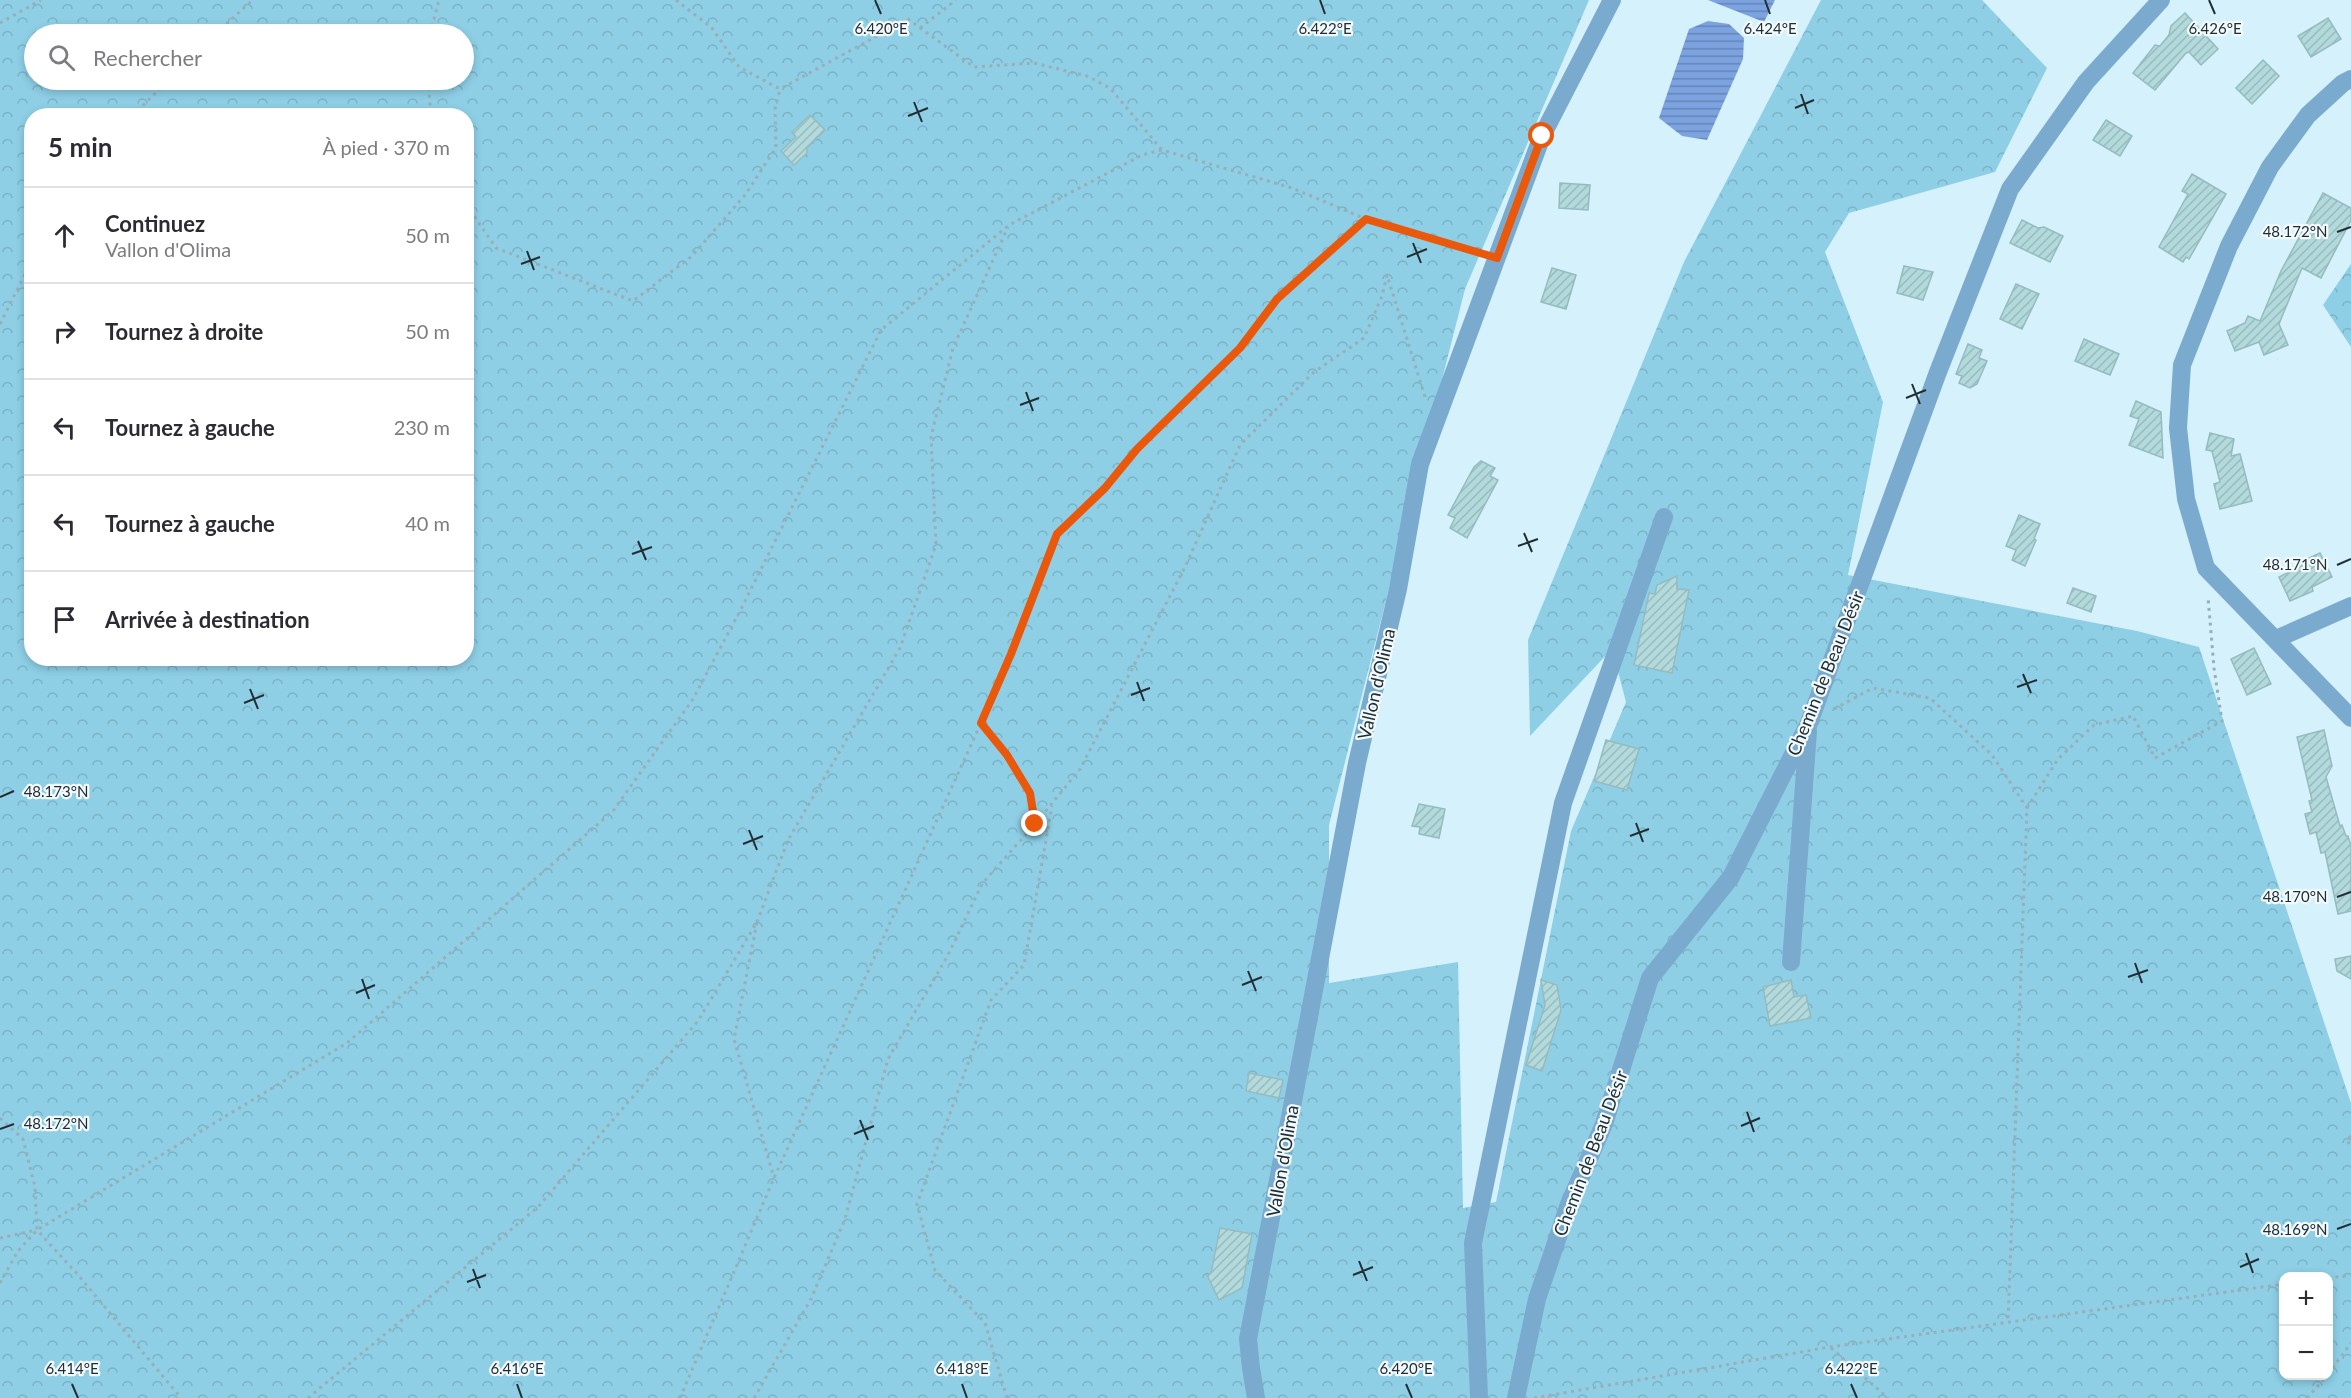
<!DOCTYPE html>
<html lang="fr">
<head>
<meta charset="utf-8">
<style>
	body { margin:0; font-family:Lato,sans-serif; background:#f7f7f7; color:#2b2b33 }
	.controls { position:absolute; right:18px; bottom:18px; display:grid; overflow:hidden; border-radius:12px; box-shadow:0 3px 9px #0003 }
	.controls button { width:54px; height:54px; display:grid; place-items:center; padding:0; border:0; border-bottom:2px solid #e1e1e2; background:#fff; color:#2b2b33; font:30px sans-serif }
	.stop { position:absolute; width:18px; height:18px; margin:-14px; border:4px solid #ea580c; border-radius:50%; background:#fff }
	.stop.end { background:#ea580c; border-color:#fff; box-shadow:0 2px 6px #0008 }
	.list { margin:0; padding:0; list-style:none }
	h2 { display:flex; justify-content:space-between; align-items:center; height:78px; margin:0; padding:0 24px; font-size:26px }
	h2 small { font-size:20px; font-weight:400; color:#7c7c81 }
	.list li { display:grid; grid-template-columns:39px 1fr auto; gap:18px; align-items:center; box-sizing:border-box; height:96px; padding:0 24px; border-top:2px solid #e1e1e2 }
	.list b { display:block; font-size:22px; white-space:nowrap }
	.list p { margin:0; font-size:20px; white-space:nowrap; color:#7c7c81 }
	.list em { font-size:20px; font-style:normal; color:#7c7c81 }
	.icon { flex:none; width:33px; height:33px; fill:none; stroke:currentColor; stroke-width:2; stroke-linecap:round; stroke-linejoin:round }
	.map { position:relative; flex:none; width:2351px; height:1398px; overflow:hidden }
	.search { position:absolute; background:#fff; box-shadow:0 3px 9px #0003; left:24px; top:24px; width:450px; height:66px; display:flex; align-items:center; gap:15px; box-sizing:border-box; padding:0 21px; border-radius:33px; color:#7c7c81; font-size:22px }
	.panel { position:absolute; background:#fff; box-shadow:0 3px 9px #0003; left:24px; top:108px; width:450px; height:558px; border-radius:24px }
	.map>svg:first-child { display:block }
	.forest { fill:url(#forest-crowns); fill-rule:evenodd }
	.water { fill:url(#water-rules) }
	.building { fill:url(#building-hatch); stroke:#95bbbf; stroke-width:1.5 }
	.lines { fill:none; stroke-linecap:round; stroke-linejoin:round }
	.path { stroke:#97afb8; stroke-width:3; stroke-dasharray:3 4.5; stroke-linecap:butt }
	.minor { stroke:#7aaacd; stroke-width:18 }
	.route { stroke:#ea580c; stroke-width:8 }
	.ticks { fill:none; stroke:#212f34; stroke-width:2 }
	.labels { text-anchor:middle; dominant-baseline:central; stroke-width:4.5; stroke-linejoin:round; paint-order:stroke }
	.street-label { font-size:18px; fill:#212f34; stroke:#f3fafd }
	.ticks-label { font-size:15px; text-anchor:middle; fill:#212f34; stroke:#f3fafd; stroke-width:4.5; stroke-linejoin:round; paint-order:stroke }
</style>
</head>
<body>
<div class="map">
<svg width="2351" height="1398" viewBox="0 0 2351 1398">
	<defs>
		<pattern id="forest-crowns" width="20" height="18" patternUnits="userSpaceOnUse" patternTransform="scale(1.5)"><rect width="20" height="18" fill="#8ecfe6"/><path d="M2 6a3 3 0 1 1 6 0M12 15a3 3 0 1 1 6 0" fill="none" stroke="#7ab2c6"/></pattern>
		<pattern id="water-rules" width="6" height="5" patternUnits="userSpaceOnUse" patternTransform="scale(1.5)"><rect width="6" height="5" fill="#7ca3e0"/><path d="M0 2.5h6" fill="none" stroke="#6585b6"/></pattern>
		<pattern id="building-hatch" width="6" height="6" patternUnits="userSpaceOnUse" patternTransform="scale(1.5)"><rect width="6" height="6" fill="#b2d9dc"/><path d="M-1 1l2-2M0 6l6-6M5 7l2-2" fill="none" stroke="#99bbbd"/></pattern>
	</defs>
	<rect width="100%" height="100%" fill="#d4f1fc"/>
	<g class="forest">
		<path d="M0,0H1589L1465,289L1329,825V983L1458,962L1463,1208L1496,1202L1571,831L1626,702L1612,649L1530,736L1528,640L1684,262L1821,0H1982L2047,68L1995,172L1849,213L1825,252L1883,402L1848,575L2137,631L2199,647L2351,1103V1398H0ZM34,34H464V80H34ZM32,116H466V658H32ZM2284,1276H2328V1376H2284Z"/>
		<path d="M2351,264V347L2323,305Z"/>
	</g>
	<g class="water">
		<path d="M1708,0H1775L1764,22Z"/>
		<path d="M1708,21L1729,24L1744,38L1743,59L1707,140L1682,136L1659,118L1689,29Z"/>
	</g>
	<g class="building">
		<path d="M2185,13L2218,49L2201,65L2189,52L2186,53L2155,90L2133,73L2155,45L2160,46L2169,35L2171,26Z"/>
		<path d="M2328,18L2341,39L2311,57L2298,36Z"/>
		<path d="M2263,60L2279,76L2252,104L2236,88Z"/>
		<path d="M810,115L825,130L807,148V153L794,165L781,151L796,137L792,132Z"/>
		<path d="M2106,120L2132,136L2120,156L2093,140Z"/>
		<path d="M2192,174L2226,194L2189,259L2186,257L2183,262L2159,247L2188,194L2182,191Z"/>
		<path d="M1560,183L1590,185L1588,210L1559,208Z"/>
		<path d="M2323,193L2351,208V220L2321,278L2302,268L2279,324L2288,345L2264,355L2259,342L2235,351L2227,331L2245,323L2248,316L2260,321L2281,271Z"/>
		<path d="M2022,220L2038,228L2044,227L2063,236L2050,262L2010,243Z"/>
		<path d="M1904,266L1933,272L1923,300L1897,293Z"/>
		<path d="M1552,268L1576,275L1566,309L1541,302Z"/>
		<path d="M2016,284L2039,294L2022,329L2000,319Z"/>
		<path d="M2084,339L2119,354L2110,375L2075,361Z"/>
		<path d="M1968,344L1982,350L1979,358L1987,361L1977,384L1970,388L1959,383L1962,376L1956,374Z"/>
		<path d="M2136,401L2161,412L2163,458L2129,445L2139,419L2130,416Z"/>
		<path d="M2210,433L2234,439L2231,456L2240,454L2252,501L2220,509L2214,484L2220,482L2212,451L2206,450Z"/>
		<path d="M1481,461L1495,468L1490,476L1498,480L1467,538L1450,528L1455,518L1448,515L1474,467Z"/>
		<path d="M2019,515L2040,524L2034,539L2036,540L2025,566L2012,560L2016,550L2006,546Z"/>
		<path d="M2320,553L2332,577L2312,587L2313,591L2290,601L2279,577L2302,566L2300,562Z"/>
		<path d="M1677,576V589L1689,590L1672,673L1634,665L1649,593L1655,594L1657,585Z"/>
		<path d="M2073,588L2096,596L2091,612L2067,603Z"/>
		<path d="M2254,648L2271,684L2247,695L2231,659Z"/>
		<path d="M2324,730L2332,766L2326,777L2340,826L2342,825L2346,836H2348L2351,846V911L2338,914L2325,852L2321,853L2316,832L2310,834L2305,814L2312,812L2309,801L2312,800L2297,737Z"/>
		<path d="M1606,740L1639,749L1627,790L1594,781Z"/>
		<path d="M1419,804L1445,809L1439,838L1419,834L1420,827L1412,826Z"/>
		<path d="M2351,956V979L2337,971L2335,959Z"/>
		<path d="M1541,980L1557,985L1561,1010L1542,1071L1526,1065L1545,1005Z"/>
		<path d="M1791,980L1794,997L1806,995L1811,1018L1770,1026L1763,987Z"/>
		<path d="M1249,1073L1283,1080L1279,1098L1246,1091Z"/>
		<path d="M1220,1228L1252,1234L1242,1288L1219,1300L1207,1275L1211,1273Z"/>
	</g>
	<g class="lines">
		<g class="path">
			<path d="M676,0L712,28L739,67L780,89L908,19L974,67L1034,63L1087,76L1110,88L1162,150"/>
			<path d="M0,23L41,0"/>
			<path d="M920,28L956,0"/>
			<path d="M215,34L253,0"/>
			<path d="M430,34L439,0"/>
			<path d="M428,80L431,116"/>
			<path d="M132,116L169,80"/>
			<path d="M466,204L496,248L633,301L692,256L745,195L776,148L775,109L780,89"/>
			<path d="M0,324L32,260"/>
			<path d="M1834,709L1873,688L1930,698L1992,755L2027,808L2008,1322"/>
			<path d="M2027,808L2058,759L2094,725L2133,716L2155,758L2222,721L2214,668L2208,597"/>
			<path d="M1036,823L1080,769L1185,567L1240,445L1314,372L1364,338L1382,296L1387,275L1425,397"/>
			<path d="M757,922L788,840L900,648L936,545L931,437L953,348L1008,227"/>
			<path d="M0,1118L23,1139L35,1187L37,1230L79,1276L181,1398"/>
			<path d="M2351,1136L2347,1139L2351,1148"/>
			<path d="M0,1238L36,1230"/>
			<path d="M2328,1278L2351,1275"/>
			<path d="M0,1283L18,1251L37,1230L347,1043L613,811L693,699L740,611L881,330L1009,225L1142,155L1162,150L1292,188L1366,219L1479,253"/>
			<path d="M1831,1348L1888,1398"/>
			<path d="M2328,1374L2351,1343"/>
			<path d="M308,1398L538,1207L698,1021L757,922L734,1039L774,1178"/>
			<path d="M680,1398L774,1178L981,723"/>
			<path d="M754,1398L811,1299L845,1219L888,1059L948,955L982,884L1035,824L1030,793L1007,755L981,723L1011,654L1057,534L1105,488L1137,449L1240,348L1277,299L1366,219"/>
			<path d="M1007,1398L985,1323L935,1270L917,1204L991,1000L1024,965L1052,806"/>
			<path d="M1534,1398L1830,1347L2284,1284"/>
			<path d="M2307,1398L2327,1376"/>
		</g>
		<g class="minor">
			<path d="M2351,79L2343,83L2308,115L2270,167L2229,246L2182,365L2178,428L2186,499L2206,568L2351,718"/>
			<path d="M2276,639L2351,606"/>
			<path d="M1791,962L1808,731"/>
			<path d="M1256,1398L1251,1368L1248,1339L1357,763L1398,589L1420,464L1542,136L1612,0"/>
			<path d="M1479,1398L1473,1243L1563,803L1664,517"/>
			<path d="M1516,1398L1537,1299L1569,1204L1604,1124L1650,978L1731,877L1809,723L1938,372L2010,189L2086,82L2161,0"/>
		</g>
	</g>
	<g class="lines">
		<path class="route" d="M1035,824L1030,793L1007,755L981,723L1011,654L1057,534L1105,488L1137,449L1240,348L1277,299L1366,219L1497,258L1542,136"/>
	</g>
	<path class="ticks" d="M875,0L881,14M1320,0L1325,14M1765,0L1770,14M2209,0L2215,14M1801,94L1808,114M914,102L922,122M1795,108L1814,100M908,116L928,108M2337,232L2351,227M1413,243L1421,263M527,251L534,270M1407,257L1427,249M521,264L540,257M1912,384L1920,404M1026,392L1033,411M1906,398L1926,390M1020,405L1039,398M1524,533L1532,552M638,541L646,560M1518,546L1538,539M632,554L652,547M2337,565L2351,559M2023,674L2031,693M1137,682L1144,701M2017,687L2037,680M250,689L258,709M1131,695L1150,688M244,703L264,695M0,797L14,791M1636,823L1643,842M749,830L757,850M1630,836L1649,829M743,844L763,836M2337,897L2351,892M2135,963L2142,983M1248,971L1256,991M2128,977L2148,970M362,979L369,999M1242,985L1262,977M356,993L375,985M1747,1112L1754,1132M860,1120L868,1140M1741,1126L1760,1118M0,1129L14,1124M854,1134L874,1126M2337,1229L2351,1224M2246,1253L2253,1273M1359,1261L1367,1281M2240,1267L2259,1259M473,1269L480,1288M1353,1275L1373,1267M467,1282L486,1275M72,1384L78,1398M517,1384L522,1398M962,1384L967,1398M1406,1384L1412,1398M1851,1384L1857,1398"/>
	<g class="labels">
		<g class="street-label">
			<text transform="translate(1825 673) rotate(-68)">Chemin de Beau Désir</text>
			<text transform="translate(1376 684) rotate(-77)">Vallon d'Olima</text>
			<text transform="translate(1590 1153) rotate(-69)">Chemin de Beau Désir</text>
			<text transform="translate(1282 1161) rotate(-80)">Vallon d'Olima</text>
		</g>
	</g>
	<g class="ticks-label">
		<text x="881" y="34">6.420°E</text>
		<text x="1325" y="34">6.422°E</text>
		<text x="1770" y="34">6.424°E</text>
		<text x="2215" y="34">6.426°E</text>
		<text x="2295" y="237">48.172°N</text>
		<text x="2295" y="570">48.171°N</text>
		<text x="56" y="797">48.173°N</text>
		<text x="2295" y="902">48.170°N</text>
		<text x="56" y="1129">48.172°N</text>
		<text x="2295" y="1235">48.169°N</text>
		<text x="72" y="1374">6.414°E</text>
		<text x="517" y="1374">6.416°E</text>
		<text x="962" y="1374">6.418°E</text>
		<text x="1406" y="1374">6.420°E</text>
		<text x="1851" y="1374">6.422°E</text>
	</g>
</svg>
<div class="controls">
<button>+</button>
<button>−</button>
</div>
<div class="stop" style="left:1542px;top:136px"></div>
<div class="stop end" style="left:1035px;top:824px"></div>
<div class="search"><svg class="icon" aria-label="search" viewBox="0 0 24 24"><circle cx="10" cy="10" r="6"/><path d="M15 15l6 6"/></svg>Rechercher</div>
<section class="panel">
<h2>5 min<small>À pied · 370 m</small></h2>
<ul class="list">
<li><svg class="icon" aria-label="ahead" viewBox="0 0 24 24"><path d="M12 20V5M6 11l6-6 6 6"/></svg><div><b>Continuez</b><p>Vallon d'Olima</p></div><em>50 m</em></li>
<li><svg class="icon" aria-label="right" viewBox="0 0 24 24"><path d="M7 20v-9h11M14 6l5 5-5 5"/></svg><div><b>Tournez à droite</b></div><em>50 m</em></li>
<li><svg class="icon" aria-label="left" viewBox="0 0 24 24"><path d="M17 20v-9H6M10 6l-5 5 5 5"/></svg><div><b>Tournez à gauche</b></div><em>230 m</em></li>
<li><svg class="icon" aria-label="left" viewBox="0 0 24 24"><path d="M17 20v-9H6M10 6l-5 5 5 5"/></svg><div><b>Tournez à gauche</b></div><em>40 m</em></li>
<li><svg class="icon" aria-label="arrive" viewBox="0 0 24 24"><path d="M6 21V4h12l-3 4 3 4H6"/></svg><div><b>Arrivée à destination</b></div></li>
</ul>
</section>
</div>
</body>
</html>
